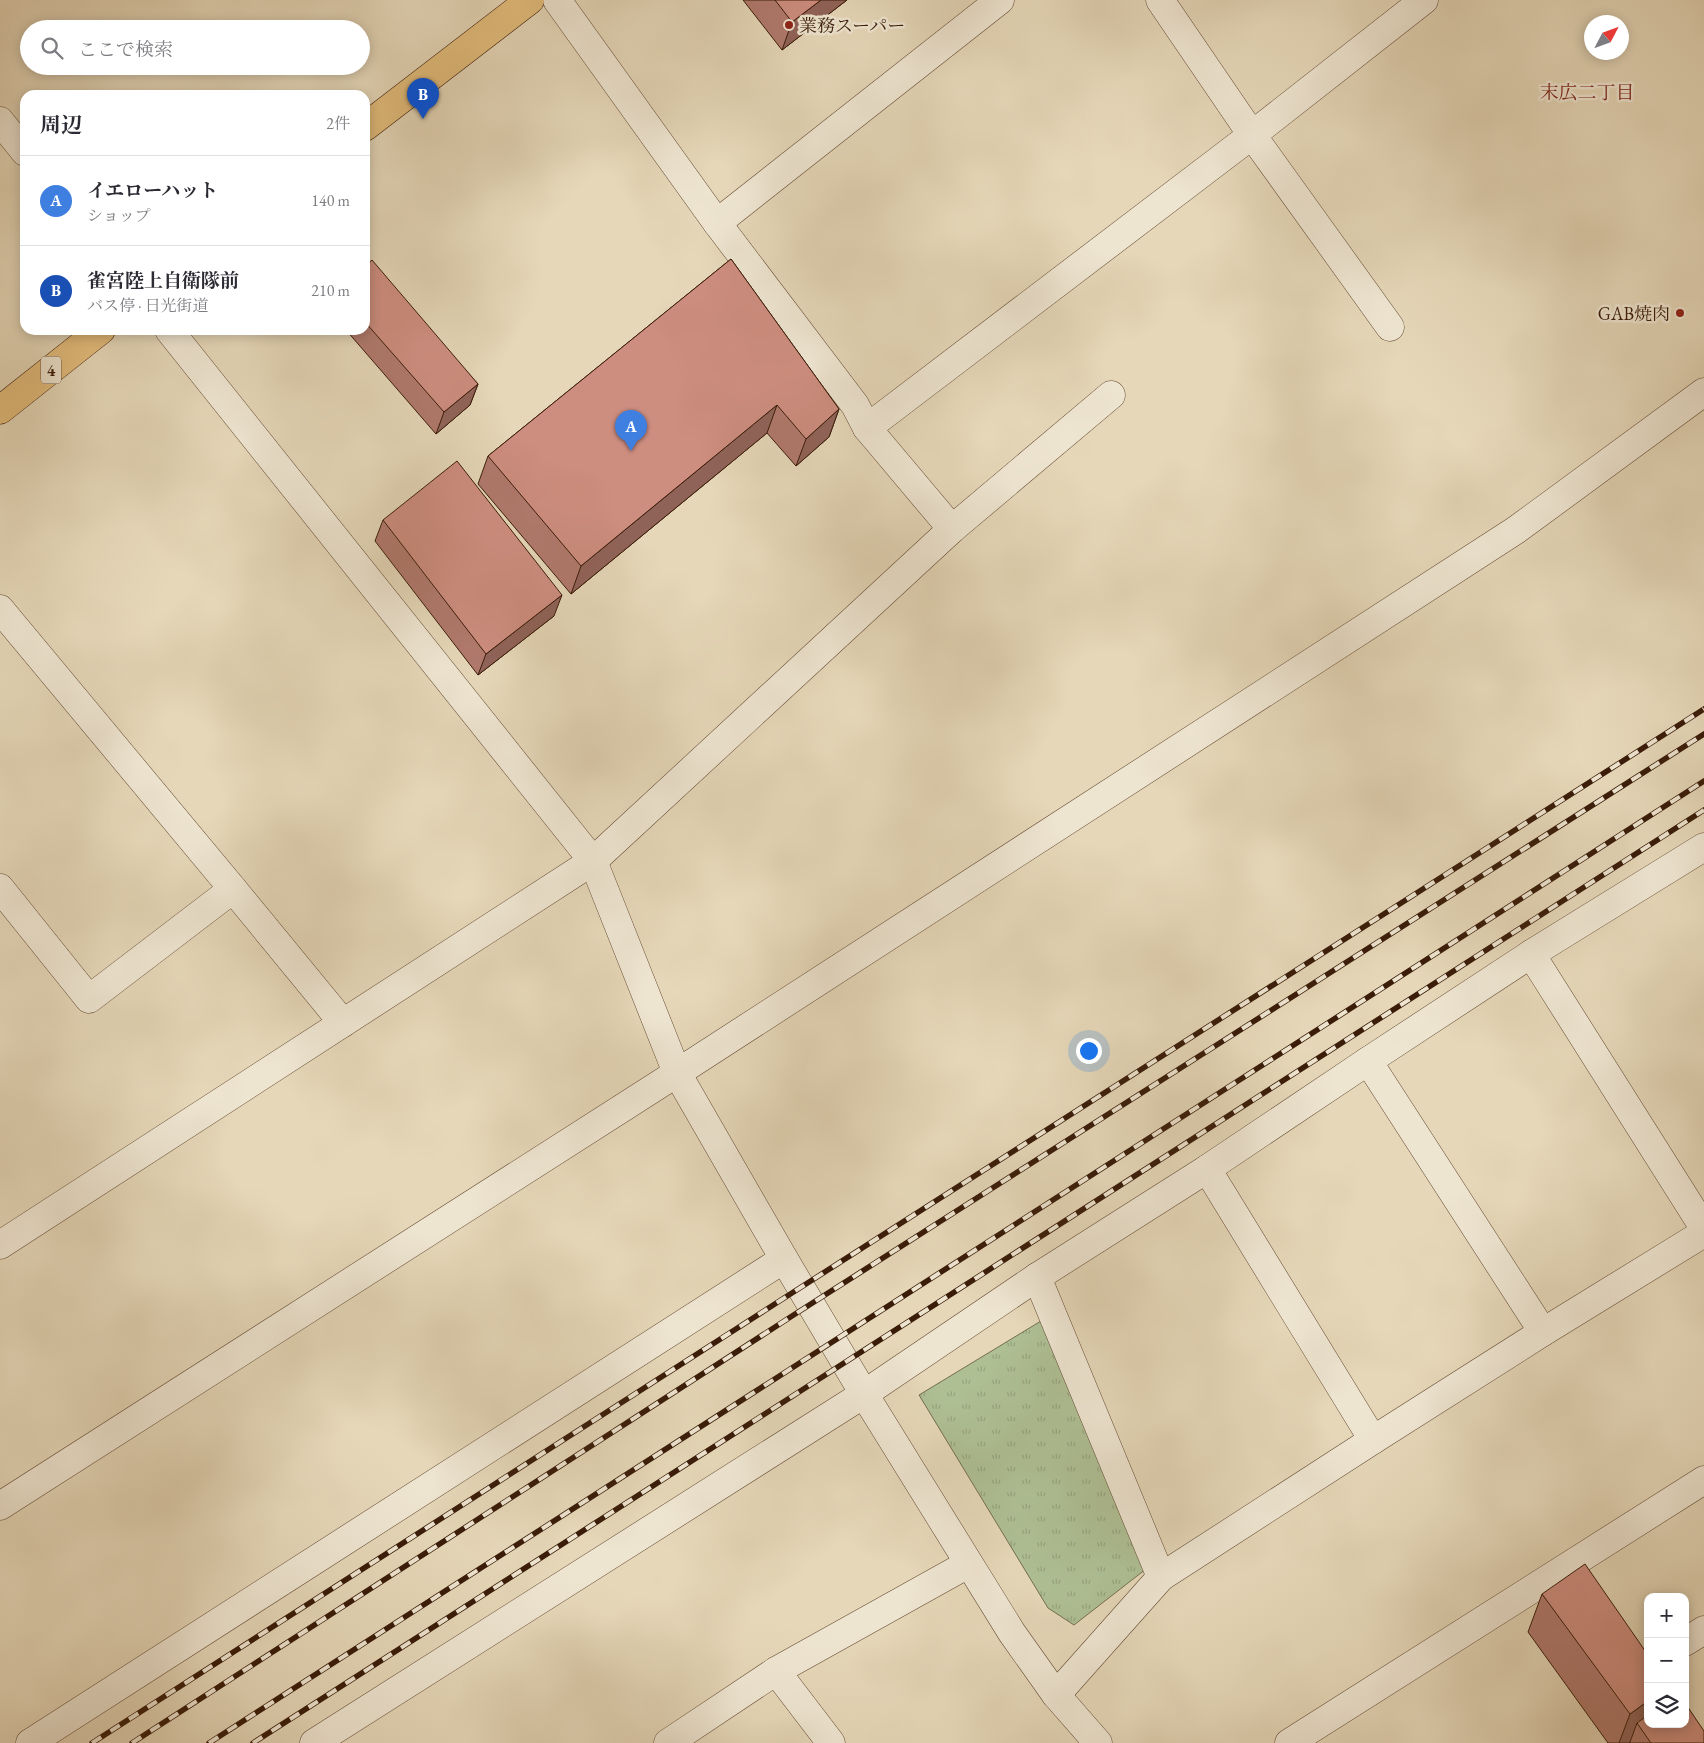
<!DOCTYPE html>
<html lang="ja">
<head>
<meta charset="utf-8">
<style>
	body { margin:0; font-family:"EB Garamond","Noto Serif JP",serif; background:#f2f2f3; color:#2b2b33 }
	.controls { position:absolute; right:15px; bottom:15px; display:grid; overflow:hidden; border-radius:10px; box-shadow:0 2px 12px #0003 }
	.controls button { width:45px; height:45px; display:grid; place-items:center; padding:0; border:0; border-bottom:1px solid #e1e1e2; background:#fff; color:#2b2b33; font:25px sans-serif }
	.compass { position:absolute; left:1584px; top:15px; width:45px; height:45px; border-radius:50%; background:#fff; box-shadow:0 2px 12px #0003; rotate:49deg }
	.you { position:absolute; left:1088px; top:1050px; width:18px; height:18px; margin:-12px; border:4px solid #fff; border-radius:50%; background:#1a73e8; box-shadow:0 0 0 8px #1a73e833 }
	.badge { display:grid; place-items:center; width:32px; height:32px; border-radius:50%; background:#8f2418; color:#fff; font-size:16px; font-weight:700 }
	.pin { position:absolute; translate:-50% -41px; filter:drop-shadow(0 1px 2px #0008) }
	.pin::after { content:''; position:absolute; top:26px; width:18px; height:15px; background:inherit; clip-path:polygon(0 0,100% 0,50% 100%) }
	.list { margin:0; padding:0; list-style:none }
	h2 { display:flex; justify-content:space-between; align-items:center; height:65px; margin:0; padding:0 20px; font-size:21px }
	h2 small { font-size:16px; font-weight:400; color:#7c7c81 }
	.list li { display:grid; grid-template-columns:32px 1fr auto; gap:15px; align-items:center; box-sizing:border-box; height:90px; padding:0 20px; border-top:1px solid #e1e1e2 }
	.list b { display:block; font-size:19px; white-space:nowrap }
	.list p { margin:0; font-size:16px; white-space:nowrap; color:#7c7c81 }
	.list em { font-size:16px; font-style:normal; color:#7c7c81 }
	.icon { flex:none; width:28px; height:28px; fill:none; stroke:currentColor; stroke-width:2; stroke-linecap:round; stroke-linejoin:round }
	.map { position:relative; flex:none; width:1704px; height:1743px; overflow:hidden }
	.search { position:absolute; background:#fff; box-shadow:0 2px 12px #0003; left:20px; top:20px; width:350px; height:55px; display:flex; align-items:center; gap:12px; box-sizing:border-box; padding:0 18px; border-radius:28px; color:#7c7c81; font-size:19px }
	.panel { position:absolute; background:#fff; box-shadow:0 2px 12px #0003; left:20px; top:90px; width:350px; height:245px; border-radius:15px }
	.map>svg:first-child { display:block }
	.grass { fill:url(#grass-tufts); stroke:#746e4e }
	.lines { fill:none; stroke-linecap:round; stroke-linejoin:round }
	.minor-casing { stroke:#654b35; stroke-width:29 }
	.tertiary-casing { stroke:#654b35; stroke-width:29 }
	.trunk-casing { stroke:#3a1c09; stroke-width:29 }
	.minor { stroke:#eee5d1; stroke-width:28 }
	.tertiary { stroke:#eee5d1; stroke-width:28 }
	.trunk { stroke:#e2bc7c; stroke-width:28 }
	.rail-casing { stroke:#3a1c09; stroke-width:5.5 }
	.rail { stroke:#eee5d1; stroke-width:4; stroke-dasharray:11; stroke-linecap:butt }
	.wall { fill:#b0796d; stroke:#3a1c09 }
	.shaded-wall { fill:#906359; stroke:#3a1c09 }
	.building { fill:#cd8d7f; stroke:#3a1c09 }
	.poi-dot { fill:#8f2418; stroke:#eee5d1; stroke-width:2 }
	.labels { text-anchor:middle; dominant-baseline:central; stroke-width:5; stroke-linejoin:round; paint-order:stroke }
	.shield { fill:#eee5d1; stroke:#705845; stroke-width:1 }
	.shield-label { font-size:16px; font-weight:bold; fill:#3a1c09 }
	.poi-label { font-size:18px; fill:#3a1c09; stroke:#eee5d1; text-anchor:start }
	.neighbourhood-label { font-size:19px; fill:#7a1f14; stroke:#eee5d1 }
</style>
</head>
<body>
<div class="map">
<svg width="1704" height="1743" viewBox="0 0 1704 1743">
	<defs>
		<pattern id="grass-tufts" width="24" height="20" patternUnits="userSpaceOnUse" patternTransform="scale(1.25)"><rect width="24" height="20" fill="#aebf94"/><path d="M3 7l-1-3M5 7V3M7 7l1-3M15 17l-1-3M17 17v-4M19 17l1-3" fill="none" stroke="#96a47e"/></pattern>
	</defs>
	<rect width="100%" height="100%" fill="#e5d7b8"/>
	<filter id="stains"><feTurbulence type="fractalNoise" baseFrequency=".004" numOctaves="4"/><feColorMatrix values="0 0 0 0 .2 0 0 0 0 .09 0 0 0 0 .02 0 0 0 .5 -.17"/></filter>
	<radialGradient id="worn" r=".72"><stop offset=".6" stop-color="#630" stop-opacity="0"/><stop offset="1" stop-color="#630" stop-opacity=".3"/></radialGradient>
	<path class="grass" d="M1041,1321L1146,1569L1074,1625L1048,1608L919,1395Z"/>
	<g class="lines">
		<g class="minor-casing">
			<g id="minor">
				<path d="M557,0L717,223L855,405L867,428"/>
				<path d="M1160,0L1252,135L1390,327"/>
				<path d="M717,223L1000,0"/>
				<path d="M952,529L867,428L1252,135L1424,0"/>
				<path d="M0,609L233,889L343,1023"/>
				<path d="M0,888L89,999L233,889"/>
				<path d="M1531,954L1704,1228"/>
				<path d="M1368,1061L1543,1332"/>
				<path d="M1207,1169L1373,1440"/>
				<path d="M0,1245L593,861L952,529L1111,395"/>
				<path d="M1037,1277L1161,1577"/>
				<path d="M0,1506L677,1073L1516,530L1704,392"/>
				<path d="M1685,1642L1704,1630"/>
				<path d="M776,1671L831,1743"/>
				<path d="M1056,1695L1161,1577L1373,1440L1543,1332L1704,1233"/>
				<path d="M30,1743L784,1259"/>
				<path d="M314,1743L864,1394"/>
				<path d="M668,1743L776,1671L968,1564"/>
				<path d="M1289,1743L1704,1480"/>
			</g>
		</g>
		<g class="tertiary-casing">
			<g id="tertiary">
				<path d="M0,121L25,152"/>
				<path d="M169,330L593,861L677,1073L784,1259L864,1394L1012,1633L1056,1695L1098,1743"/>
				<path d="M864,1394L1037,1277L1207,1169L1368,1061L1531,954L1704,847"/>
			</g>
		</g>
		<g class="trunk-casing">
			<g id="trunk">
				<path d="M365,127L530,0"/>
				<path d="M0,410L101,330"/>
			</g>
		</g>
		<use href="#minor" class="minor"/>
		<use href="#tertiary" class="tertiary"/>
		<use href="#trunk" class="trunk"/>
		<g class="rail-casing">
			<g id="rail">
				<path d="M92,1743L781,1300L1704,709"/>
				<path d="M132,1743L792,1316L1704,734"/>
				<path d="M209,1743L1704,781"/>
				<path d="M253,1743L1704,810"/>
			</g>
		</g>
		<use href="#rail" class="rail"/>
	</g>
	<g class="wall">
		<path d="M743,0H847L782,50Z"/>
		<path d="M731,259L839,409L829,437L796,466L767,433L571,594L478,484L488,456Z"/>
		<path d="M365,266L478,384L470,405L436,434L346,330H365Z"/>
		<path d="M383,520L554,616L478,675L375,541Z"/>
		<path d="M1542,1594L1648,1724L1704,1743H1630V1742L1629,1743H1608L1528,1632Z"/>
	</g>
	<g class="shaded-wall">
		<path d="M821,0H847L782,50L792,22Z"/>
		<path d="M478,384L470,405L436,434L444,412Z"/>
		<path d="M777,405L767,433L571,594L581,566Z"/>
		<path d="M839,409L829,437L796,466L806,439Z"/>
		<path d="M562,595L554,616L478,675L486,654Z"/>
		<path d="M1648,1701V1724L1637,1723L1630,1742L1629,1743H1619L1630,1714Z"/>
	</g>
	<g class="building">
		<path d="M775,0H821L792,22Z"/>
		<path d="M731,259L839,409L806,439L777,405L581,566L488,456Z"/>
		<path d="M372,260L478,384L444,412L365,322V266Z"/>
		<path d="M457,461L562,595L486,654L383,520Z"/>
		<path d="M1585,1564L1648,1655V1701L1630,1714L1542,1594Z"/>
		<path d="M1685,1703L1704,1731V1743H1651L1637,1723L1648,1715V1724H1685Z"/>
	</g>
	<g class="poi-dot">
		<circle cx="789" cy="25" r="5"/>
		<circle cx="1680" cy="313" r="5"/>
	</g>
	<g class="labels">
		<rect class="shield" x="41" y="356.5" width="20" height="27" rx="4"/>
		<g class="shield-label">
			<text x="51" y="370">4</text>
		</g>
		<g class="poi-label">
			<text x="799" y="25">業務スーパー</text>
			<text x="1670" y="313" text-anchor="end">GAB焼肉</text>
		</g>
		<g class="neighbourhood-label">
			<text x="1587" y="92">末広二丁目</text>
		</g>
	</g>
	<rect width="100%" height="100%" filter="url(#stains)"/>
	<rect width="100%" height="100%" fill="url(#worn)"/>
</svg>
<div class="controls">
<button>+</button>
<button>−</button>
<button><svg class="icon" aria-label="layers" viewBox="0 0 24 24"><path d="M12 4l9 5-9 5-9-5zM3 14l9 5 9-5"/></svg></button>
</div>
<svg class="compass" viewBox="-18 -18 36 36"><path d="M0-13l5 13h-10z" fill="#e53935"/><path d="M0 13l5-13h-10z" fill="#7c7c81"/></svg>
<div class="you"></div>
<div class="pin badge" style="left:631px;top:451px;background:#3f7fe0">A</div>
<div class="pin badge" style="left:423px;top:119px;background:#1a4fb4">B</div>
<div class="search"><svg class="icon" aria-label="search" viewBox="0 0 24 24"><circle cx="10" cy="10" r="6"/><path d="M15 15l6 6"/></svg>ここで検索</div>
<section class="panel">
<h2>周辺<small>2件</small></h2>
<ul class="list">
<li><span class="badge" style="background:#3f7fe0">A</span><div><b>イエローハット</b><p>ショップ</p></div><em>140 m</em></li>
<li><span class="badge" style="background:#1a4fb4">B</span><div><b>雀宮陸上自衛隊前</b><p>バス停 · 日光街道</p></div><em>210 m</em></li>
</ul>
</section>
</div>
</body>
</html>
